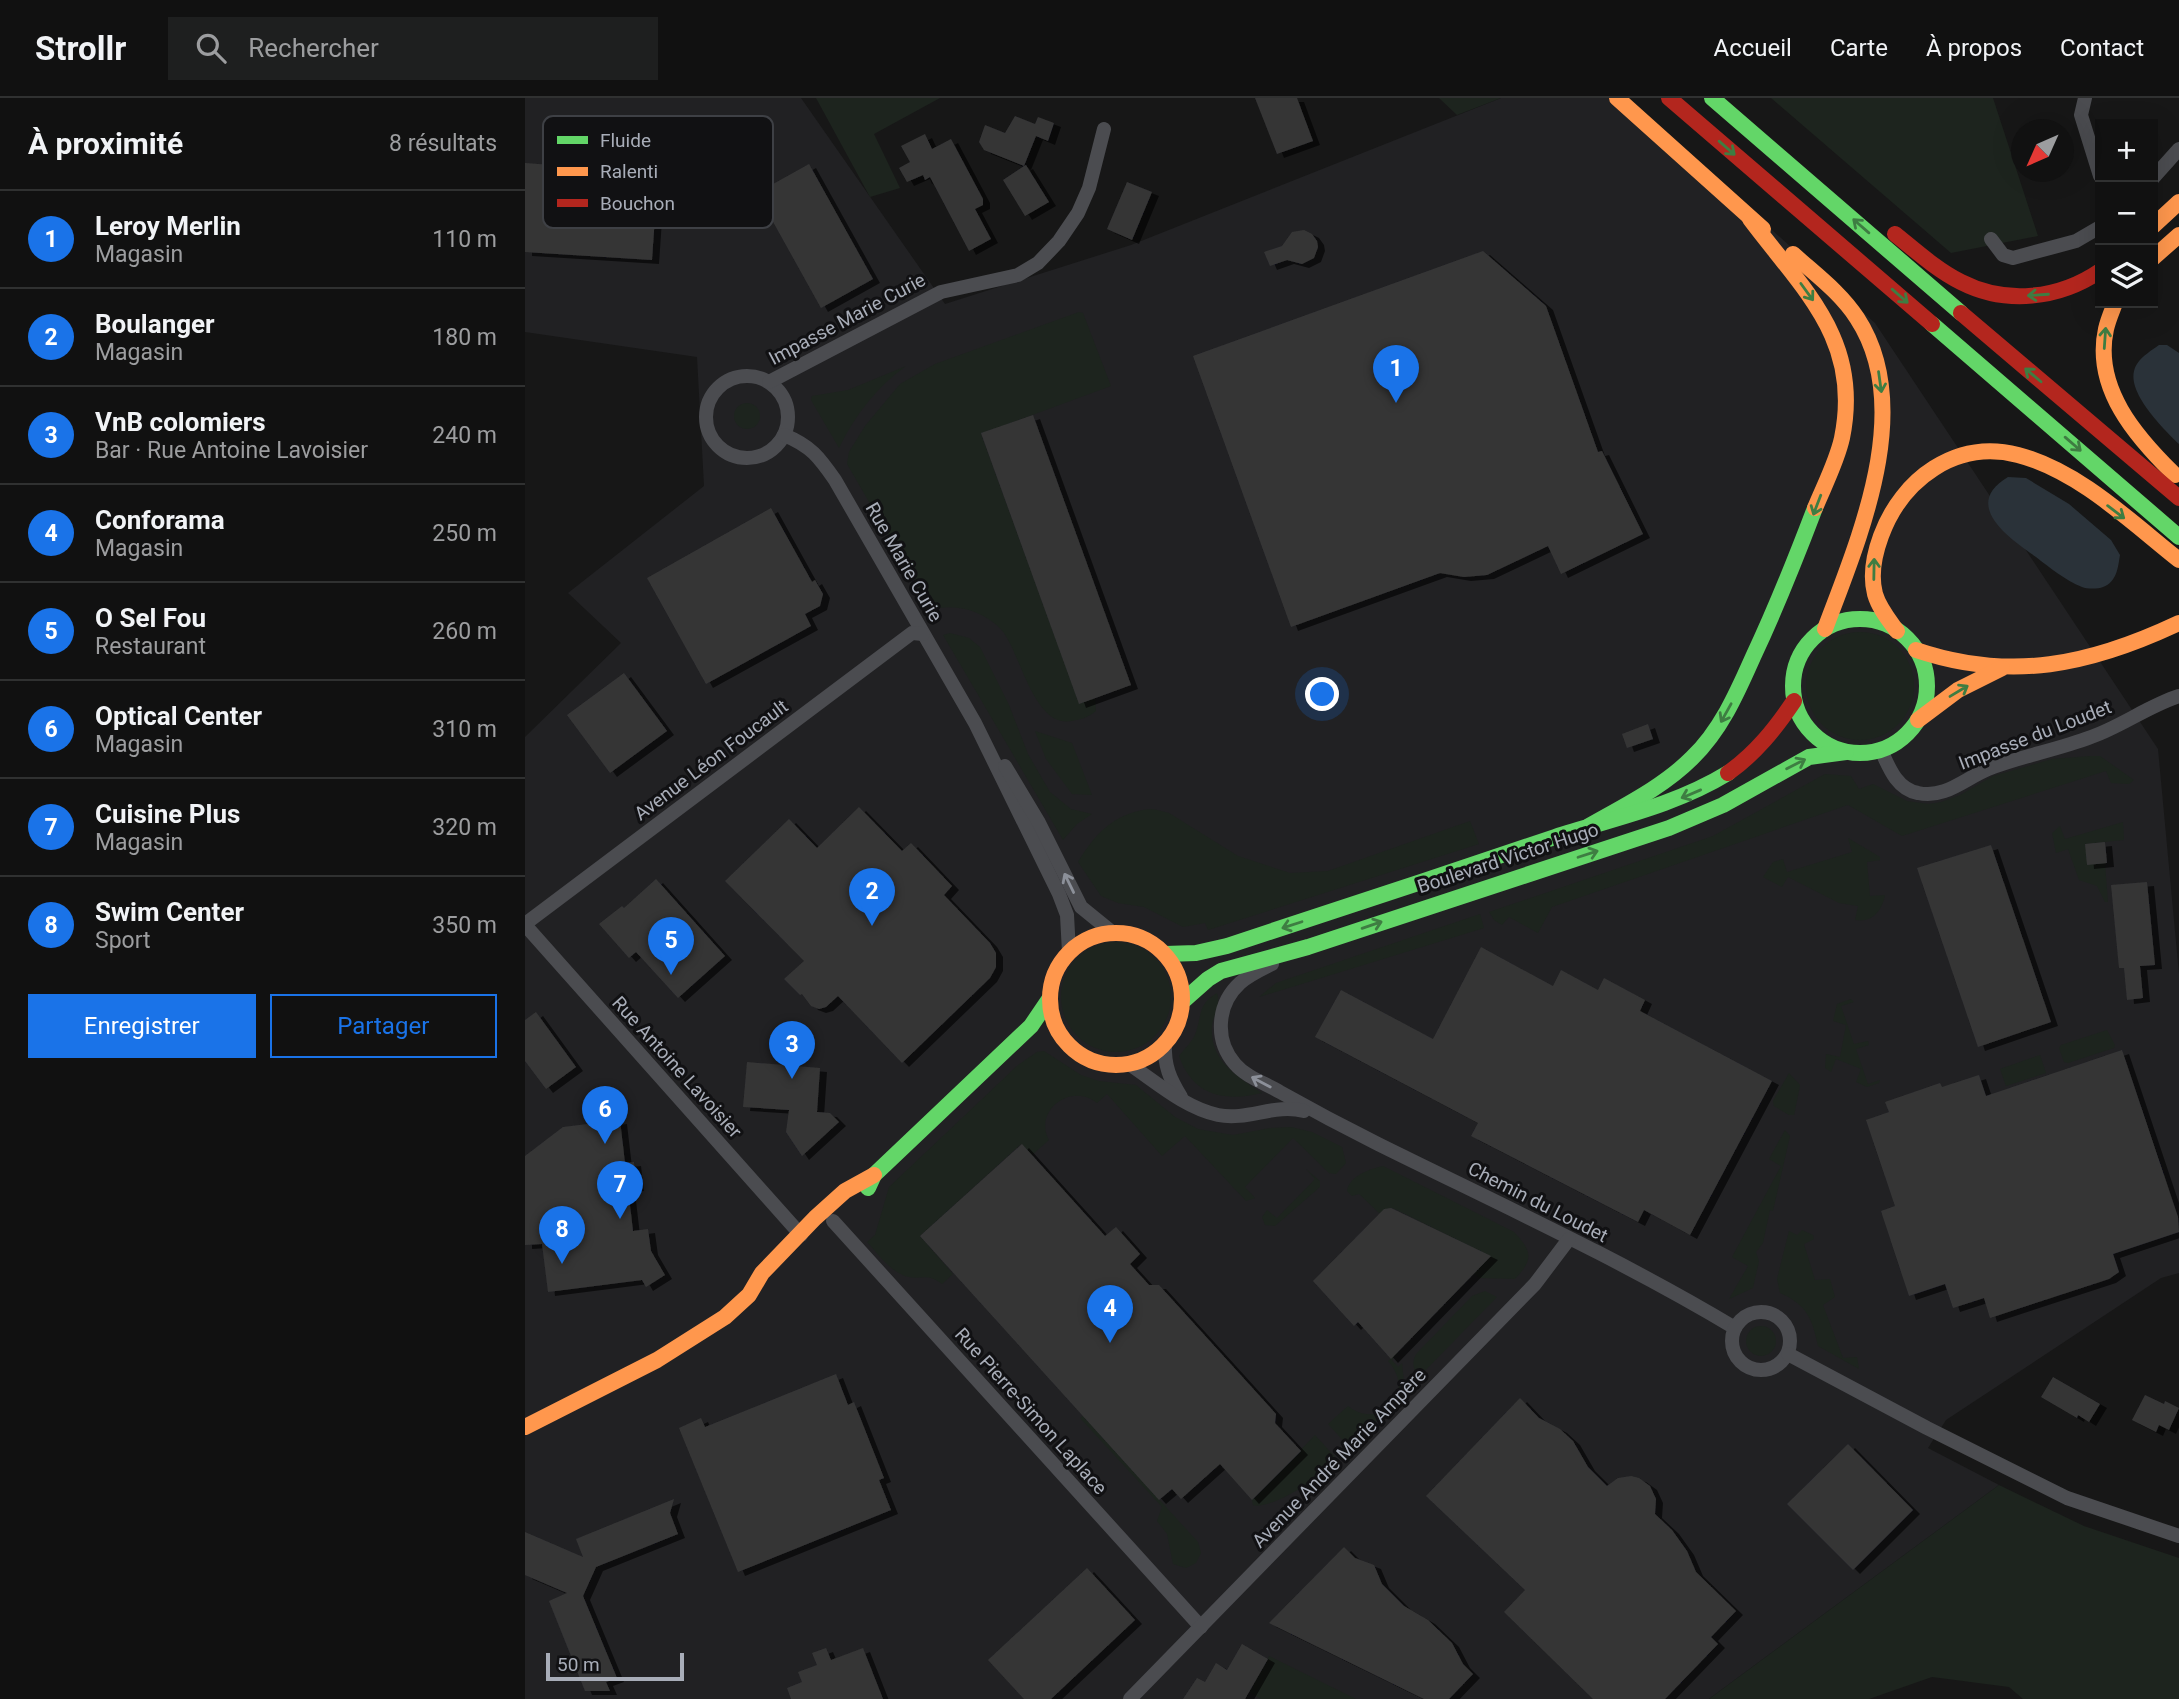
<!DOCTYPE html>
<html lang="fr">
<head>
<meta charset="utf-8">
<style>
	body { margin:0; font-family:Roboto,sans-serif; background:#1e1f1f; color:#f1f3f6 }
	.controls { position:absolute; right:21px; top:21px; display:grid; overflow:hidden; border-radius:0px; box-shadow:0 7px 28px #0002 }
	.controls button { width:63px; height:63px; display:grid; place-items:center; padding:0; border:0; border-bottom:2px solid #303131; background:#111; color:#f1f3f6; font:35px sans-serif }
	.compass { position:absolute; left:1486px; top:21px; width:63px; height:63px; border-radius:50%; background:#111; box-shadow:0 7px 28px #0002; rotate:225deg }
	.scale { position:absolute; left:21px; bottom:18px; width:138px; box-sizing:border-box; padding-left:7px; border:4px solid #a8adb8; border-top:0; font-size:19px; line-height:24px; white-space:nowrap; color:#a8adb8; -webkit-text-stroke:5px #111113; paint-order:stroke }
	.you { position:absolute; left:798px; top:597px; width:24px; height:24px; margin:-18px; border:5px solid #fff; border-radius:50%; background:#1a73e8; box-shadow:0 0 0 10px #1a73e833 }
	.badge { display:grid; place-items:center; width:46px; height:46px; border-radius:50%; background:#1a73e8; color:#fff; font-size:23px; font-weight:700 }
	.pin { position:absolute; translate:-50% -58px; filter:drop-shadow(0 2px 4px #0008) }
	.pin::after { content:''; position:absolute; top:37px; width:24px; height:21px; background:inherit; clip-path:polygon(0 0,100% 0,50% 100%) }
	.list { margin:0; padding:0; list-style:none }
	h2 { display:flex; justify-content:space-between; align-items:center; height:91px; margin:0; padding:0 28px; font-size:30px }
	h2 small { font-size:23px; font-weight:400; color:#9c9d9f }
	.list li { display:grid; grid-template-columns:46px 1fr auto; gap:21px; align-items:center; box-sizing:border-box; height:98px; padding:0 28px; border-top:2px solid #303131 }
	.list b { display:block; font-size:26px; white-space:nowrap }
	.list p { margin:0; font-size:23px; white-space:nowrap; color:#9c9d9f }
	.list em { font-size:23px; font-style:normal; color:#9c9d9f }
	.actions { display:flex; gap:14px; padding:21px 28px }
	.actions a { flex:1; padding:16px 0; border:2px solid #1a73e8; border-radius:0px; text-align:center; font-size:24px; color:#1a73e8 }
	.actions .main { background:#1a73e8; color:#fff }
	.icon { flex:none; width:38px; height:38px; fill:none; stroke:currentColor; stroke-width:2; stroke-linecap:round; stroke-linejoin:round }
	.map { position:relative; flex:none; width:1654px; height:1601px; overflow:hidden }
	header { display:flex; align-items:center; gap:42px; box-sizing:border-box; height:98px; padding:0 35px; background:#111; border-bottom:2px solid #303131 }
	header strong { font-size:33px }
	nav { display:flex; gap:38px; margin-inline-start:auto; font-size:24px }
	.search { width:490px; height:63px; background:#1e1f1f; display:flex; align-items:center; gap:18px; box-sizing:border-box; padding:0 24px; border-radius:0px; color:#9c9d9f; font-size:26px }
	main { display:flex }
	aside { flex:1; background:#111 }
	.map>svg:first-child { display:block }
	.built { fill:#212123 }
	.green { fill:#1d241e }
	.water { fill:#2a3239 }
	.building { fill:#353536; filter:url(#shadow) }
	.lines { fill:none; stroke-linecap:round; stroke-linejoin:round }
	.street { stroke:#4b4c50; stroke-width:14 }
	.fast { stroke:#63d668; stroke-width:16 }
	.slow { stroke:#ff974d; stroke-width:16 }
	.jam { stroke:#b3261e; stroke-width:16 }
	.oneway { stroke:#3e7d42 }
	.oneway2 { stroke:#8c9099 }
	.labels { text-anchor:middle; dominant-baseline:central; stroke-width:6; stroke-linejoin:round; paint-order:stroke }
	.street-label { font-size:19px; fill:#a8adb8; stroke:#111113 }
	.key { fill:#111113; stroke:#3e4045; stroke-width:2 }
	.key-label { font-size:19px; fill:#a8adb8 }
</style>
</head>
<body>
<header>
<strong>Strollr</strong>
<div class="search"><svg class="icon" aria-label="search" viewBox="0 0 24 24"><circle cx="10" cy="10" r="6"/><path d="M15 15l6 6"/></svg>Rechercher</div>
<nav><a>Accueil</a><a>Carte</a><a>À propos</a><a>Contact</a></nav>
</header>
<main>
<aside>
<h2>À proximité<small>8 résultats</small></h2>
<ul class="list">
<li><span class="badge">1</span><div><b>Leroy Merlin</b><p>Magasin</p></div><em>110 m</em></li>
<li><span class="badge">2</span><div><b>Boulanger</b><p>Magasin</p></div><em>180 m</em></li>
<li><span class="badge">3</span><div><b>VnB colomiers</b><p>Bar · Rue Antoine Lavoisier</p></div><em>240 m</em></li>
<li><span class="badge">4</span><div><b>Conforama</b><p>Magasin</p></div><em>250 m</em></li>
<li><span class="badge">5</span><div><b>O Sel Fou</b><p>Restaurant</p></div><em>260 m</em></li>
<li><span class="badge">6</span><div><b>Optical Center</b><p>Magasin</p></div><em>310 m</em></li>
<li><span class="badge">7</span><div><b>Cuisine Plus</b><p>Magasin</p></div><em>320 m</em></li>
<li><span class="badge">8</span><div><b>Swim Center</b><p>Sport</p></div><em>350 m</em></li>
</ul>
<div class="actions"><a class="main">Enregistrer</a><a>Partager</a></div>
</aside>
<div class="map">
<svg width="1654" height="1601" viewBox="0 0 1654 1601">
	<defs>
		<filter id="shadow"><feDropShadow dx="7" dy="4" stdDeviation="0" flood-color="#0009"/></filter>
	</defs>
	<rect width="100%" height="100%" fill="#171717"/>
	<path class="built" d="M0,0H276L420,206L606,147L976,0H1101L1350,225L1633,651L1654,876V1175L1636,1180L1421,1322L1403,1350L1474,1387L1184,1601H0V639L96,545L43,495L179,388L172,259L0,234Z"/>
	<g class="green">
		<path d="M291,0H415L349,36L375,90L345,99Z"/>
		<path d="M914,0H976L932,17Z"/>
		<path d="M1246,0H1468L1513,138L1426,155Z"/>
		<path d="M554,214L558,215L586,288L456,336L554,605L570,600L571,613C564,619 555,622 546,623C510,630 496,559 479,535C471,524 457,516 444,512C431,509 420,508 407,512L322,366L324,354L340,328L375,286L410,266Z"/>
		<path d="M381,268C352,289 330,317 314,350L286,302L287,298L323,292Z"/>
		<circle cx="222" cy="318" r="13"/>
		<circle cx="1335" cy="588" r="54"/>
		<path d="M425,535L444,540L455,549L484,607L503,656L525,694L546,711L567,716L552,726L538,742L418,537Z"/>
		<path d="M510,633L547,645L567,697L547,696L521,661Z"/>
		<path d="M1565,658H1575L1609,682L1604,686L1586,685L1581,673L1377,738L1323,707L1027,809L1013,835L984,819L977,827L969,822L964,814L1188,738L1300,676L1326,678L1334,691L1348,686L1382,703L1404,706L1416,704L1435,697L1468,678L1527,661Z"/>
		<path d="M628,711L644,715L713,758L765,775L803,773L945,723L954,746L683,832L680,825L658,829L619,809L593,805L576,798L553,764C571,734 592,713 628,711Z"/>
		<path d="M1598,724L1599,742L1560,746L1580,765L1583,804H1580L1572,788L1554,782L1543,751L1531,755L1527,735L1535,728L1540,741Z"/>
		<path d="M1323,740L1355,759V762L1342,764L1345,798L1360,797C1357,813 1347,825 1330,822L1333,808L1314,805L1263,779L1257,789L1238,779L1248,764L1258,761L1262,774L1327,754Z"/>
		<path d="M955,816L959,830L734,899L751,885Z"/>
		<circle cx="591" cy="899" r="55"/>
		<path d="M692,895C696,907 689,915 687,927C684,963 712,978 737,995C699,1004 668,998 654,958C659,951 669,942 671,934C677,916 673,906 692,895Z"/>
		<path d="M1326,901L1329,904L1316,908L1329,946L1343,943L1344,947L1331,951L1343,986L1355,982L1354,985L1342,989L1331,984L1336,971L1311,961L1306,974L1300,970L1301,956L1315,959L1321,927L1308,923L1312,906Z"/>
		<path d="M1582,932L1590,947L1589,950L1543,965L1539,964L1534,950L1536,947Z"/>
		<path d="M519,953L556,977L574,983L611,987L650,1019L673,1031L708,1037L745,1030L766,1029L787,1034L817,1049L821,1065L811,1076L804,1075L768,1040L720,1089L730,1100L721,1103L660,1038L637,1058L582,996L572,1005C546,984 508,1013 524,1042L507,1057L496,1046L395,1138L428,1176L417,1186C401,1174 395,1183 380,1178C364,1172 353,1156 342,1144L350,1137L364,1089L493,967L512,954Z"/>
		<path d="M1515,957L1521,975L1481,988L1475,971Z"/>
		<path d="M1264,975L1275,987L1270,1013L1269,1017H1264L1249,1008L1248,1003Z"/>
		<path d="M1260,1032L1265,1038L1248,1113L1245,1112L1238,1145L1231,1154L1234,1163L1228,1190L1204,1201L1223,1168L1207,1159L1256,1068L1244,1061Z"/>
		<path d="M858,1068L989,1134C1007,1153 1009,1161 990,1181L954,1180L949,1175L965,1158L870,1111L866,1110L854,1115L834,1096L827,1098L822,1093C824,1078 845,1071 858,1068Z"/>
		<path d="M781,1071L795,1083V1089L750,1128L740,1127L737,1119L742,1112L752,1120L790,1081Z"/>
		<path d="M1277,1132L1288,1137L1289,1141L1279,1146L1290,1182L1305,1181L1310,1199L1298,1207L1318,1260L1332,1259L1334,1271L1293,1248C1287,1220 1282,1207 1255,1195L1252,1181L1264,1133L1272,1137Z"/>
		<path d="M960,1193L972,1199L894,1279C888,1272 886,1263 892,1255L947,1198Z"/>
		<circle cx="1236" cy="1243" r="15"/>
		<path d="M876,1251L867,1262L873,1269L877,1265L880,1294L826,1349H824L803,1326L823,1308C854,1333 893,1297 863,1263Z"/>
		<path d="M558,1318L673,1444L676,1455L671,1465L661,1470L648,1466L642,1436L632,1423L637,1409L555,1320Z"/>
		<path d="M790,1337L810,1359L811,1365C800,1376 745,1413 728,1407L727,1402Z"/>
		<path d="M1474,1387L1559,1428L1654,1460V1601H1498L1484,1589L1407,1579L1344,1601H1184Z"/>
		<path d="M744,1558L831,1601H736L725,1594Z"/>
	</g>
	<g class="water">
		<path d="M1634,247H1642L1654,255V346C1638,330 1596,290 1612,266C1617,258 1627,252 1634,247Z"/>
		<path d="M1483,379L1501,380L1544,406L1586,442L1595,457C1593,469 1592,484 1578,489C1573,491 1562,491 1557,489C1540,482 1525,470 1511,459C1484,440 1436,407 1483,379Z"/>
	</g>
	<g class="building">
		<path d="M730,0H772L788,43L752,56Z"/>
		<path d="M490,18L510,26L513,19L529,25L523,43L511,38L499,68L501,67L524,104L500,118L478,82L499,68L459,52L454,44L460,27L480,35Z"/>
		<path d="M400,36L407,51L426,41L458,101V107L450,111L466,141L444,153L405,79L400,82L398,77L382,84L374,70L385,64L376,48Z"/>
		<path d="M0,65L133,75L127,162L0,154Z"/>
		<path d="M284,66L348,181L296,210L232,95Z"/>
		<path d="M602,84L627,94L607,142L582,131Z"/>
		<path d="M779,132L787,136L792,143L793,149L789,160L777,166L762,162L745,168L739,154L757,148L767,134Z"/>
		<path d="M958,153L1021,208L1073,354L1077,353L1118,436L1036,476L1023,448L962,477L939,479L915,475L766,529L668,258Z"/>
		<path d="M508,317L606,587L554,606L456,335Z"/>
		<path d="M246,410L287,484L290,482L298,496L295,508L280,516L286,528L181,586L122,480Z"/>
		<path d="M99,575L142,633L85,675L42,617Z"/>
		<path d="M1123,626L1128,641L1102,650L1097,636Z"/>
		<path d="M334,709L377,753L386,745L427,788L419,797L465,845L471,855V869L465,880L377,965L313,898L301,909L294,911L286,908L277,896L275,897L259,881L279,863L200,783L264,721L292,750Z"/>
		<path d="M1580,744L1582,765L1562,767L1560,746Z"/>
		<path d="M1466,747L1526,924L1453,949L1392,770Z"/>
		<path d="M131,781L200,858L153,900L111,854L104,860L74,826L97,808L99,810Z"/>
		<path d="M1622,784L1630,867L1615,868L1618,900L1602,902L1599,870H1594L1586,787Z"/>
		<path d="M956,849L1028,888L1036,872L1073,892L1079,880L1120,902L1115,913L1247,983L1165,1137L1119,1112L1113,1124L946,1038L953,1025L790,939L816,892L908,941Z"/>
		<path d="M11,914L51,969L21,991L0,963V922Z"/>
		<path d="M1597,952L1653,1119L1654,1134L1588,1156L1594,1174L1584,1181L1465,1220L1459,1200L1428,1210L1420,1186L1384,1198L1356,1113L1370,1108L1341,1022L1364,1014L1360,1004L1415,985L1417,989L1454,977L1461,998Z"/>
		<path d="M222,964L295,970L292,1014L305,1015L314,1024L277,1058L261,1034L264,1012L218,1009Z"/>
		<path d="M95,1022L100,1065L109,1064L112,1089L103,1090L108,1133L123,1131L126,1153L140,1177L121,1189L117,1182L23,1194L17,1146L0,1147V1058L38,1029Z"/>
		<path d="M497,1046L580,1138L591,1129L615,1156L605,1166L624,1187H634L751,1316L750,1325L776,1353L727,1402L695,1366L656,1401L647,1391L634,1402L395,1138Z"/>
		<path d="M866,1110L966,1158L866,1261L833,1224L829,1228L788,1183L859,1111Z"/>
		<path d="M311,1276L323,1307L329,1304L359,1380L354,1382L366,1412L213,1474L154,1330L176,1320L180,1329Z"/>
		<path d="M1528,1279L1575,1306L1564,1324L1553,1317L1552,1320L1516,1299Z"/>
		<path d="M1620,1297L1639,1306L1640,1303L1654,1310L1644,1332L1634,1327L1631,1334L1607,1322Z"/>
		<path d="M995,1300L1014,1320L1035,1331L1048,1343L1063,1369L1082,1388L1093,1380L1106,1378L1114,1380L1125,1388L1131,1401L1130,1416L1147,1432L1162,1453L1171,1474L1211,1513L1186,1539L1193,1546L1140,1601H1068L979,1514L1000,1492L901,1398Z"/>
		<path d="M1323,1346L1388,1412L1328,1472L1262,1406Z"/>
		<path d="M149,1401L145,1415L153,1436L71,1469L58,1498L92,1580L81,1584L85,1593H60L24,1503L42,1495L0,1477V1434L58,1459L51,1441Z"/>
		<path d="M819,1449L830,1460L849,1467L857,1486L879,1508L903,1522L927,1545L938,1566L948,1576L924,1601H899L744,1525Z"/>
		<path d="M562,1470L610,1522L526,1601H499L463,1562Z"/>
		<path d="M717,1546L743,1561L720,1601H658L672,1580L680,1584L691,1565L702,1572Z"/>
		<path d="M301,1550L306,1562L338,1550L358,1601H266L262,1590L277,1584L273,1574L292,1567L287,1555Z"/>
	</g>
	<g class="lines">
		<g class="street">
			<path d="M1560,0L1556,17L1575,78"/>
			<path d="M1628,80L1654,51"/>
			<path d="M1466,141L1478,157L1488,160L1551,143L1575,129"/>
			<circle cx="222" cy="319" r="41"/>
			<path d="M244,284L416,194L493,177L513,165L534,143L553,115L564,90L579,31"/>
			<path d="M259,337C286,348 294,359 310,382L450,625L534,796L542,817L544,854"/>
			<path d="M1356,652C1364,670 1372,691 1393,695C1420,701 1439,681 1463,671C1496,658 1532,652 1566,639C1597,628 1623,608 1654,598"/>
			<path d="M480,668L513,723L556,809L588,835"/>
			<path d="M0,826L387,535L398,536"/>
			<path d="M0,827L276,1137"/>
			<path d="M747,866C735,872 724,877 715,885C692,906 689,942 710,966C721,979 740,985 755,994C787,1012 819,1029 853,1046C972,1105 1095,1161 1210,1230"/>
			<path d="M640,946C639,968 645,981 656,999"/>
			<path d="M604,966C631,984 660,1010 693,1017C723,1023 750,1005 779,1013"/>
			<path d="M308,1123L676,1529"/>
			<circle cx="1236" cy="1243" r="29"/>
			<path d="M1263,1256L1402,1330L1542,1400L1654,1438"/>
			<path d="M605,1601L1010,1186L1044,1141"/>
		</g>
		<g class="fast">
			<path d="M1187,0L1436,215"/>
			<path d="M1407,226L1654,439"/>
			<circle cx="1335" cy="588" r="67"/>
			<path d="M1064,728C1099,708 1138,689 1167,660C1196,632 1212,595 1228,559C1251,510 1271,460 1290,410"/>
			<path d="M640,856L671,855L702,848C811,812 921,776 1030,739C1089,720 1149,708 1203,675"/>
			<path d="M657,904L683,881L696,873L783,849L1144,730L1198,707L1284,659L1321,654"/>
			<path d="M343,1090L349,1077L506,928L525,900"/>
		</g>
		<g class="slow">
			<path d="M1092,0L1238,131"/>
			<path d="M1225,121C1279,193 1337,242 1317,340C1312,363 1299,388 1290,410"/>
			<path d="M1628,128L1654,104"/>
			<path d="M1268,156C1290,176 1315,194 1332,220C1391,310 1334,440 1300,531"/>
			<path d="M1628,160L1654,137"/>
			<path d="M1590,205C1587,213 1583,222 1581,231C1568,290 1611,339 1650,377"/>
			<path d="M1372,533C1364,522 1354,510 1350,496C1345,477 1349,457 1356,438C1377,381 1431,341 1493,357C1554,373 1606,424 1654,462"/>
			<path d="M1391,552C1486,584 1565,567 1654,525"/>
			<path d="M1393,622L1433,592L1477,570"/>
			<circle cx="591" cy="901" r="66"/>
			<path d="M0,1329L132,1262L200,1219L224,1197L237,1175L290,1120L320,1093L349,1077"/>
		</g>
		<g class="jam">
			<path d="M1144,0L1407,226"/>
			<path d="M1370,136C1391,153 1412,172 1436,184C1481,207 1534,201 1575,173"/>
			<path d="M1436,215L1654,400"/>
			<path d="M1203,675C1231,655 1250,631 1269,603"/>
		</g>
	</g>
	<defs><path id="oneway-shaft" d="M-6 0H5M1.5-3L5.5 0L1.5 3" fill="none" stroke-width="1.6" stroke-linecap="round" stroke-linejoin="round" transform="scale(1.75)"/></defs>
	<g class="oneway">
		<use href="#oneway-shaft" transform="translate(1202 50) rotate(41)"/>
		<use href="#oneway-shaft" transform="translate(1336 128) rotate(-139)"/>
		<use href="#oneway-shaft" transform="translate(1282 194) rotate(54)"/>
		<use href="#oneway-shaft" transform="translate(1513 197) rotate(176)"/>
		<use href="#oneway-shaft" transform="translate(1375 198) rotate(41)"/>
		<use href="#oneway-shaft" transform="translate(1580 240) rotate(-86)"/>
		<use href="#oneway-shaft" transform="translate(1508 277) rotate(-140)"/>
		<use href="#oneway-shaft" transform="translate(1355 284) rotate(82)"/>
		<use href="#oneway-shaft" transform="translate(1548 346) rotate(41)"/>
		<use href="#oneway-shaft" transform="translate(1292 407) rotate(111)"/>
		<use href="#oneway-shaft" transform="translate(1591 414) rotate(37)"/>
		<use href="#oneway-shaft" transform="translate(1349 471) rotate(-89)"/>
		<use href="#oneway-shaft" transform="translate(1434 593) rotate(-31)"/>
		<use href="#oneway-shaft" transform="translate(1201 615) rotate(119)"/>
		<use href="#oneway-shaft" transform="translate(1271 666) rotate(-27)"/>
		<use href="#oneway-shaft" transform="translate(1166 696) rotate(157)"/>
		<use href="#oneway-shaft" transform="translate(1063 756) rotate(-18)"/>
		<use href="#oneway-shaft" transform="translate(767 827) rotate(162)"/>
		<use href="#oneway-shaft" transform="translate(847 827) rotate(-19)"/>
	</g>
	<g class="oneway2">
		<use href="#oneway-shaft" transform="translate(544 785) rotate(-116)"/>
		<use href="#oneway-shaft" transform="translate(736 984) rotate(-152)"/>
	</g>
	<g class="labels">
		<g class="street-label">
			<text transform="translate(322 221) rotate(-28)">Impasse Marie Curie</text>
			<text transform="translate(379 464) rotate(60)">Rue Marie Curie</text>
			<text transform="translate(1510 637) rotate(-21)">Impasse du Loudet</text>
			<text transform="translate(186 662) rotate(-37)">Avenue Léon Foucault</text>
			<text transform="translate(983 760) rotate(-18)">Boulevard Victor Hugo</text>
			<text transform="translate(152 969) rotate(48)">Rue Antoine Lavoisier</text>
			<text transform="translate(1013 1104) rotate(27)">Chemin du Loudet</text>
			<text transform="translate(506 1313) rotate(48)">Rue Pierre-Simon Laplace</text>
			<text transform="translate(814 1360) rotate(-46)">Avenue André Marie Ampère</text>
		</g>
	</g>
	<rect x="18" y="18" width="230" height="112" rx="10" class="key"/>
	<rect x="32" y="38" width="31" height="8" fill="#63d668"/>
	<rect x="32" y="69" width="31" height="9" fill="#ff974d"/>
	<rect x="32" y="101" width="31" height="8" fill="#b3261e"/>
	<g class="key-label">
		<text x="75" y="49">Fluide</text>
		<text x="75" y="80">Ralenti</text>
		<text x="75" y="112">Bouchon</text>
	</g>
</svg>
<div class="controls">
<button>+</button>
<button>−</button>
<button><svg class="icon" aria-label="layers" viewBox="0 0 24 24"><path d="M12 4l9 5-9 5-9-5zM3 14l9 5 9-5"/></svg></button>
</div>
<svg class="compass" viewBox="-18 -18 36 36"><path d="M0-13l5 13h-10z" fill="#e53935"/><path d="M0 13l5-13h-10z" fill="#9c9d9f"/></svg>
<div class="scale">50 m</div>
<div class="you"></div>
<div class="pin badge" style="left:871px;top:305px">1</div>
<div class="pin badge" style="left:347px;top:828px">2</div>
<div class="pin badge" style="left:267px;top:981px">3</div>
<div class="pin badge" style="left:585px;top:1245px">4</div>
<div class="pin badge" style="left:146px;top:877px">5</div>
<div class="pin badge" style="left:80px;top:1046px">6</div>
<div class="pin badge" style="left:95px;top:1121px">7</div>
<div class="pin badge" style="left:37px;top:1166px">8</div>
</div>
</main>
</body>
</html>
